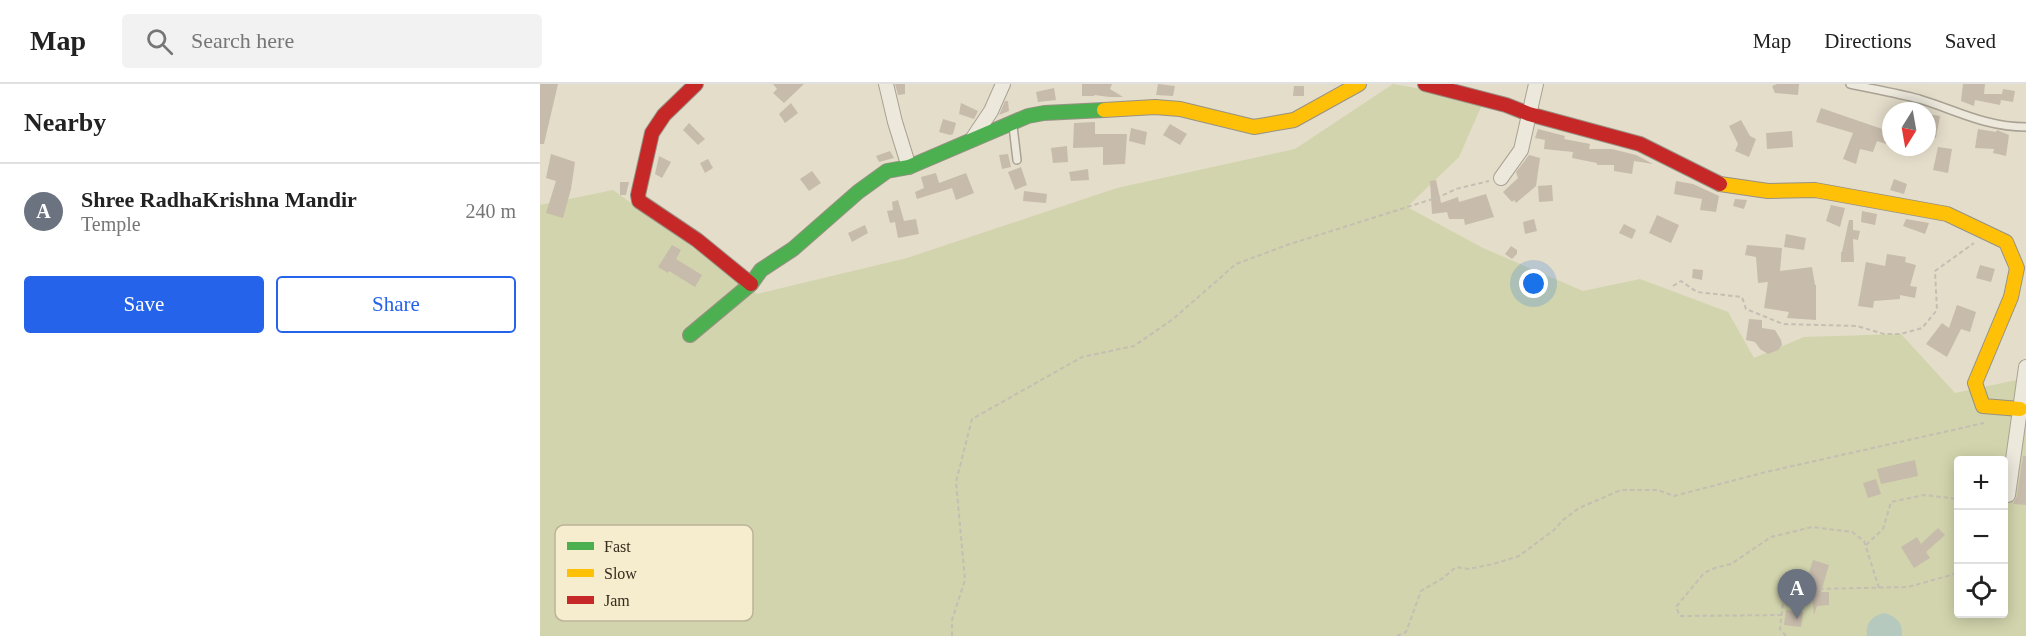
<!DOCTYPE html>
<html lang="en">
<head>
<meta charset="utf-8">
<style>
	body { margin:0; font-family:"Times New Roman",serif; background:#f2f2f2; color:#222 }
	.controls { position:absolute; right:18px; bottom:18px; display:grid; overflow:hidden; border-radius:6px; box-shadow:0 3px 15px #0003 }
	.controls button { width:54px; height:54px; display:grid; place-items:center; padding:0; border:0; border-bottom:2px solid #e0e0e0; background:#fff; color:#222; font:30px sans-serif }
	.compass { position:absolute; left:1342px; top:18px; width:54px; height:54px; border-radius:50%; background:#fff; box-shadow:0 3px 15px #0003; rotate:191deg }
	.you { position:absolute; left:994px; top:200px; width:21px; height:21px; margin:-15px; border:4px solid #fff; border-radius:50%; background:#1a73e8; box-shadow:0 0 0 9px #1a73e833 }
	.badge { display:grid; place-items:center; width:39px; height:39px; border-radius:50%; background:#2563eb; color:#fff; font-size:20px; font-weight:700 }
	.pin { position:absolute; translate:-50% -50px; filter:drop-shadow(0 2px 3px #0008) }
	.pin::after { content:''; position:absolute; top:32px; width:21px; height:18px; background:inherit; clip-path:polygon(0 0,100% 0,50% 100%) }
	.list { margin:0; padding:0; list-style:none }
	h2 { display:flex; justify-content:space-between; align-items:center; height:78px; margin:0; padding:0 24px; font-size:26px }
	h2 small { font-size:20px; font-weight:400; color:#767676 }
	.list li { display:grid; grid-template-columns:39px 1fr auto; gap:18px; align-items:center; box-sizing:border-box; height:96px; padding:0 24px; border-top:2px solid #e0e0e0 }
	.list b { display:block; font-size:22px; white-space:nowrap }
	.list p { margin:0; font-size:20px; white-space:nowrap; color:#767676 }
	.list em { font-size:20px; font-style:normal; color:#767676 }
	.actions { display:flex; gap:12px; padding:18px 24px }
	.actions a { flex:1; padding:14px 0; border:2px solid #2563eb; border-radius:6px; text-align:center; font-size:21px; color:#2563eb }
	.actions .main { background:#2563eb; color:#fff }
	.icon { flex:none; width:33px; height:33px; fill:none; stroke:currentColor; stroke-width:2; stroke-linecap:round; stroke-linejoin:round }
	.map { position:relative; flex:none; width:1486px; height:552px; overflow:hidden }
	header { display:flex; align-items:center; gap:36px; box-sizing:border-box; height:84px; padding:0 30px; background:#fff; border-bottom:2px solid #e0e0e0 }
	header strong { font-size:28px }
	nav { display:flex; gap:33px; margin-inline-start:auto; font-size:21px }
	.search { width:420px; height:54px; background:#f2f2f2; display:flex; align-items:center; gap:15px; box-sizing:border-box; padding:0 21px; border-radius:6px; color:#767676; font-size:22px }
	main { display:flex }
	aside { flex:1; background:#fff }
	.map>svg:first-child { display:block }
	.green { fill:#d1d4ac; fill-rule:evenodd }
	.water { fill:#b6c9be }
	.building { fill:#c7bbab }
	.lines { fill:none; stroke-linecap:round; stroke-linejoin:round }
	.lane-casing { stroke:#a9a294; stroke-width:10 }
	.street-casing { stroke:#a9a294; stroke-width:16 }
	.fast-casing { stroke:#989184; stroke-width:16 }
	.slow-casing { stroke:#989184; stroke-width:16 }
	.jam-casing { stroke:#989184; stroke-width:16 }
	.path { stroke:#c4beb3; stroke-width:2; stroke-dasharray:4.5 3; stroke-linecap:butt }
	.lane { stroke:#ece8dc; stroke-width:7 }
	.street { stroke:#ece8dc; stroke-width:14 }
	.fast { stroke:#4caf50; stroke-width:14 }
	.slow { stroke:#ffc107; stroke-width:14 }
	.jam { stroke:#c62828; stroke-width:14 }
	.key { fill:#f6edcf; stroke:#bdb399; stroke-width:1.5 }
	.key-label { font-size:16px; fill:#372b1c }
</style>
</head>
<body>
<header>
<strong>Map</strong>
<div class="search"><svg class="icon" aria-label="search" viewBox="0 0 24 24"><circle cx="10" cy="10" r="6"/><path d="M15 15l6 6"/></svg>Search here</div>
<nav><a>Map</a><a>Directions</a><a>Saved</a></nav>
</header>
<main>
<aside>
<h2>Nearby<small></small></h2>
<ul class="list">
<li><span class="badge" style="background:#6b7280">A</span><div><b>Shree RadhaKrishna Mandir</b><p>Temple</p></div><em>240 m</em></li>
</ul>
<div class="actions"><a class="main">Save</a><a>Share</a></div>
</aside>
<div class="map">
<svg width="1486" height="552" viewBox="0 0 1486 552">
	<rect width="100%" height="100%" fill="#e4ddca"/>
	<path class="green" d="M853,0L944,16L919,73L867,123L943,164L1043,207L1100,195L1188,228L1214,274L1264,253L1361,250L1415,309L1486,294V552H0V121L73,106L217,210L367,174L577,104L755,65ZM1418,376H1464V530H1418Z"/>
	<path class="water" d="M1344,529C1356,532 1363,539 1362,552H1327C1325,539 1332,532 1344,529Z"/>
	<g class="building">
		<path d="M0,0H18L4,60H0Z"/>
		<path d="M233,0H264L244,19L233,9L237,5Z"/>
		<path d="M355,0H365V10L358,11Z"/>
		<path d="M542,0H572L570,5L583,13H570L554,11V12H542Z"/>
		<path d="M618,0L635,2L633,12L616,11Z"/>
		<path d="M1237,0H1259L1258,11L1235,9L1232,2Z"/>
		<path d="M1423,0H1445L1444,10H1462L1463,5L1475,7L1473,18L1461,16L1460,21L1435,16L1434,22L1421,17Z"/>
		<path d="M754,2H764V12H753Z"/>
		<path d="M514,4L516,16L498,18L496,8Z"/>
		<path d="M465,17H468L469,27L459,31Z"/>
		<path d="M251,19L258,29L245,39L239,30Z"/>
		<path d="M421,19L438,27L434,35L419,30Z"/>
		<path d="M1281,24L1351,48L1349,61L1337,57L1333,68L1320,65L1316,80L1303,75L1313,49L1276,38Z"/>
		<path d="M1387,30L1400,32L1396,54L1387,53Z"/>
		<path d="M403,35L416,39L413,50L410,51L399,48Z"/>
		<path d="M1201,36L1210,52L1216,55L1209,73L1195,67L1198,60L1189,42Z"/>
		<path d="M555,38V50H587L585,80L563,81V63L533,64L534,39Z"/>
		<path d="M149,39L165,55L158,61L143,46Z"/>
		<path d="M630,40L647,50L640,61L623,51Z"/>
		<path d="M591,44L607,48L605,61L589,57Z"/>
		<path d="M998,45L1025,52L1024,55L1050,60L1049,65H1072L1096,71L1113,80L1094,77L1092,90L1074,87V81H1057V79L1032,74L1033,68L1004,65L1005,56L995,54Z"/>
		<path d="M1438,45L1456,48L1457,46L1469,51L1466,72L1453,69L1454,65L1435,64Z"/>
		<path d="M1252,47L1253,63L1227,65L1226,49Z"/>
		<path d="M527,62L528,78L513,79L511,64Z"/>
		<path d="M1398,63L1412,65L1408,89L1393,86Z"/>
		<path d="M350,67L354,74L339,78L336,72Z"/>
		<path d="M11,70L35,78L31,105L23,134L6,129L16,97L6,94Z"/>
		<path d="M468,70L471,83L462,85L459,71Z"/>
		<path d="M989,71L1000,74L996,102L976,119L974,116L972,118L963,108L978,94L976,88Z"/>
		<path d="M119,72L131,78L122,94L115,90Z"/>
		<path d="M168,75L173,84L165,89L160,79Z"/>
		<path d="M481,83L487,101L475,106L468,88Z"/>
		<path d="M548,85L549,96L531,97L529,88Z"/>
		<path d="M272,87L281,99L269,107L260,95Z"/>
		<path d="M396,89L399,99L426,89L434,109L416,116L412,104L377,115L375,108L384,104L381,93Z"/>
		<path d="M1354,95L1367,100L1364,110L1350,106Z"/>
		<path d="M896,96L901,119L918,113L919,118L946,110L954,133L925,141L924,135H909L907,128L892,130L890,97Z"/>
		<path d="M1136,97L1153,100L1179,112L1176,128L1160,126L1162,115L1134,110Z"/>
		<path d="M80,98H89L86,111H80Z"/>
		<path d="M1012,101L1013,117L999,118L998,102Z"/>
		<path d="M484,107L507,110L506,119L483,117Z"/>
		<path d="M1195,115L1207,116L1204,125L1193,122Z"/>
		<path d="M358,116L364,137L376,135L379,150L358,154L355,138L350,139L347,127L353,126L352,118Z"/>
		<path d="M1291,121L1305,124L1300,143L1286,137Z"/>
		<path d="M1322,127L1337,130L1335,141L1321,138Z"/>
		<path d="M1117,131L1139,141L1131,159L1109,149Z"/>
		<path d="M994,135L997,147L985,150L983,138Z"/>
		<path d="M1366,135L1389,139L1385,150L1363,142Z"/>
		<path d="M1309,136H1313V146L1320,147L1318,156L1313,155L1314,178H1301V168H1302Z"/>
		<path d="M1084,140L1096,146L1092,155L1079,149Z"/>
		<path d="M325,141L328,149L312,158L308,149Z"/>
		<path d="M1246,150L1266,154L1264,166L1244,163Z"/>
		<path d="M132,161L141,166L136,175L162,191L155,203L129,187L128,189L118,183Z"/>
		<path d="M1207,161L1242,164L1240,187L1272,183L1275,201H1276V236L1247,234L1249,228L1224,224L1228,198L1218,199L1216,173L1205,171Z"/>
		<path d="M971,162L977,166V170L972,175L965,170Z"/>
		<path d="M1347,170L1366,173L1365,178L1376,181L1370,202L1377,203L1375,214L1360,211V215L1334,217L1333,224L1318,222L1326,178L1345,182Z"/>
		<path d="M1440,181L1455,185L1451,198L1436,194Z"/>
		<path d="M1153,185L1163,186L1162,196L1152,194Z"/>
		<path d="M1417,221L1436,228L1430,248L1421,245L1407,273L1386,260L1402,239L1409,244Z"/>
		<path d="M1209,235L1222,236V244L1235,246L1241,256L1242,261L1238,266L1228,270L1220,265L1215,258L1206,256Z"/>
		<path d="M1483,372H1486V421L1473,420L1477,412Z"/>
		<path d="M1375,376L1378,392L1341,400L1337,385Z"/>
		<path d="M1336,395L1341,410L1328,414L1323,399Z"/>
		<path d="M1398,444L1405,451L1386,468L1390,474L1374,484L1361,463L1377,453L1381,460Z"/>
		<path d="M1273,476L1289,481L1281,508H1289V521L1277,522L1274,531L1271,506L1245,510L1243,499L1267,495Z"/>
		<path d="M1246,526L1263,528L1261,543L1244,541Z"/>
	</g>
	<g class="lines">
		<g class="lane-casing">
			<g id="lane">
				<path d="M1310,0C1333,5 1356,9 1379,15C1416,26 1445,43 1486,43"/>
				<path d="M473,42L477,76"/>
			</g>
		</g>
		<g class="street-casing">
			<g id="street">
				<path d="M346,0L355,38L369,83"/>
				<path d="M433,54L451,27L463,0"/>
				<path d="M961,94L981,66L996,0"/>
				<path d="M1468,411L1486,283"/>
			</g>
		</g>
		<g class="fast-casing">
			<path id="fast" d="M150,251L211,200L221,186L253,165L318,108L347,87L369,83L488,32L504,29L564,26"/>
		</g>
		<g class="slow-casing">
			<g id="slow">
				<path d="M564,26L615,23L640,25L714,43L754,36L819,0"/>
				<path d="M1180,100L1228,107L1275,106L1407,130L1466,158L1477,184L1471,213L1435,299L1443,322L1480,325"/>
			</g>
		</g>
		<g class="jam-casing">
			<g id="jam">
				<path d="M156,0L124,31L112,49L98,111L99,117L157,156L211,200"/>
				<path d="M885,0L966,21L989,30L1100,60L1180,100"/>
			</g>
		</g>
		<g class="path">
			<path d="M1133,202L1141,197L1157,208L1202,213L1206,225L1243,240L1317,242L1344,250H1361L1382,244L1397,226L1395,187L1434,159"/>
			<path d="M1464,441L1466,423"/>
			<path d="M1326,461L1343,445L1351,418L1384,411L1418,415"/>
			<path d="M1242,531L1140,532L1136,523L1164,489L1175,484L1191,480L1231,453L1272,443L1312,448L1324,457L1339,504"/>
			<path d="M412,552V536L425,496L416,398L432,335L542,273L594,262L633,235L696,180L747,161L899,113L916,105L949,97"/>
			<path d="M857,552L866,548L881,507L903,494L916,483L929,485L953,480L979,472L1014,446L1023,436L1039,424L1081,406H1118L1134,412L1226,388L1444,339"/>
			<path d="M1246,552L1240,545L1243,518L1275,505L1368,503L1418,489"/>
		</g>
		<use href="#lane" class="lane"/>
		<use href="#street" class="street"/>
		<use href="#fast" class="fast"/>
		<use href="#slow" class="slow"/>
		<use href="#jam" class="jam"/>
	</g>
	<rect x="15" y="441" width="198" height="96" rx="9" class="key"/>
	<rect x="27" y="458" width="27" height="8" fill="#4caf50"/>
	<rect x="27" y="485" width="27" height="8" fill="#ffc107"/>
	<rect x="27" y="512" width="27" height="8" fill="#c62828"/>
	<g class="key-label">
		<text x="64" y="468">Fast</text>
		<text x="64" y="495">Slow</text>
		<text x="64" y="522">Jam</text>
	</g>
</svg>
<div class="controls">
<button>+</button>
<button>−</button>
<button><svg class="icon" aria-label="locate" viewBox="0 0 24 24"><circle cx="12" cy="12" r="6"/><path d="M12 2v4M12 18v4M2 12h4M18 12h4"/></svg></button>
</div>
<svg class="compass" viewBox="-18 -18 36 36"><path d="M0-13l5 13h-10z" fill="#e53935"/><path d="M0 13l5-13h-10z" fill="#767676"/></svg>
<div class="you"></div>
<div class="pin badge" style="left:1257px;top:535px;background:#6b7280">A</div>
</div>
</main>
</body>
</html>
